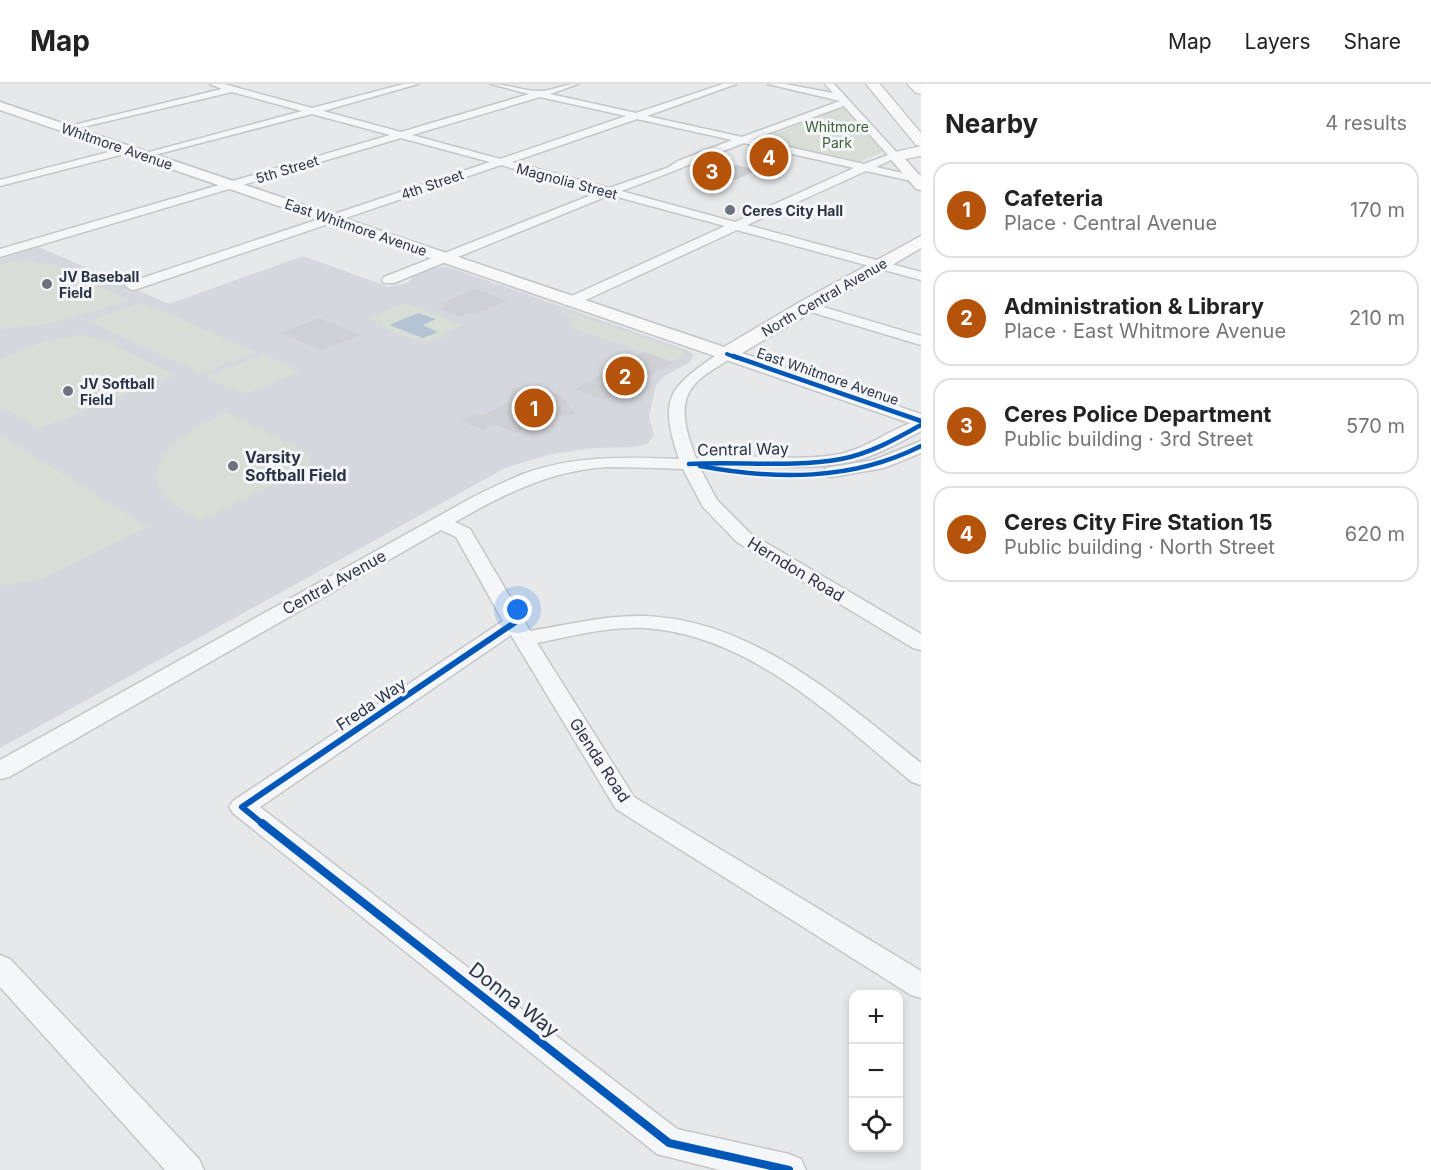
<!DOCTYPE html>
<html lang="en">
<head>
<meta charset="utf-8">
<style>
	body { margin:0; font-family:Inter,sans-serif; background:#f2f2f2; color:#222 }
	.controls { position:absolute; right:18px; bottom:18px; display:grid; overflow:hidden; border-radius:12px; box-shadow:0 3px 9px #0003 }
	.controls button { width:54px; height:54px; display:grid; place-items:center; padding:0; border:0; border-bottom:2px solid #e0e0e0; background:#fff; color:#222; font:30px sans-serif }
	.you { position:absolute; left:518px; top:526px; width:21px; height:21px; margin:-15px; border:4px solid #fff; border-radius:50%; background:#1a73e8; box-shadow:0 0 0 9px #1a73e833 }
	.badge { display:grid; place-items:center; width:39px; height:39px; border-radius:50%; background:#b45309; color:#fff; font-size:20px; font-weight:700 }
	.pin { position:absolute; translate:-50% -50%; border:3px solid #fff; box-shadow:0 2px 6px #0006 }
	.list { margin:0; padding:0; list-style:none }
	h2 { display:flex; justify-content:space-between; align-items:center; height:78px; margin:0; padding:0 24px; font-size:26px }
	h2 small { font-size:20px; font-weight:400; color:#767676 }
	.list li { display:grid; grid-template-columns:39px 1fr auto; gap:18px; align-items:center; box-sizing:border-box; height:96px; margin:0 12px 12px; padding:0 12px; border:2px solid #e0e0e0; border-radius:18px }
	.list b { display:block; font-size:22px; white-space:nowrap }
	.list p { margin:0; font-size:20px; white-space:nowrap; color:#767676 }
	.list em { font-size:20px; font-style:normal; color:#767676 }
	.icon { flex:none; width:33px; height:33px; fill:none; stroke:currentColor; stroke-width:2; stroke-linecap:round; stroke-linejoin:round }
	.map { position:relative; flex:none; width:921px; height:1086px; overflow:hidden }
	header { display:flex; align-items:center; gap:36px; box-sizing:border-box; height:84px; padding:0 30px; background:#fff; border-bottom:2px solid #e0e0e0 }
	header strong { font-size:28px }
	nav { display:flex; gap:33px; margin-inline-start:auto; font-size:21px }
	main { display:flex }
	aside { flex:1; background:#fff }
	.map>svg:first-child { display:block }
	.built { fill:#d4d7dd }
	.green { fill:#d6ded6 }
	.water { fill:#b4c4d5 }
	.building { fill:#ced0d3 }
	.lines { fill:none; stroke-linecap:round; stroke-linejoin:round }
	.minor-casing { stroke:#c4c6c8; stroke-width:3 }
	.major-casing { stroke:#c2c5c8; stroke-width:3 }
	.highway-casing { stroke:#b8bbbf; stroke-width:2 }
	.minor { fill:#f5f6f7; fill-rule:evenodd }
	.major { fill:#f8f8f8; fill-rule:evenodd }
	.highway { fill:#f8f8f8; fill-rule:evenodd }
	.cycleway-far3-casing { stroke:#f4f6f9; stroke-width:6 }
	.cycleway-far2-casing { stroke:#f4f6f9; stroke-width:8 }
	.cycleway-far1-casing { stroke:#f4f6f9; stroke-width:10 }
	.cycleway-casing { stroke:#f4f6f9; stroke-width:12 }
	.cycleway-far3 { stroke:#0057b8; stroke-width:4 }
	.cycleway-far2 { stroke:#0057b8; stroke-width:4.5 }
	.cycleway-far1 { stroke:#0057b8; stroke-width:6 }
	.cycleway { stroke:#0057b8; stroke-width:8 }
	.poi-dot { fill:#6c737f; stroke:#f4f6f9; stroke-width:2 }
	.labels { text-anchor:middle; dominant-baseline:central; stroke-width:6; stroke-linejoin:round; paint-order:stroke }
	.far-park-label { font-size:14px; fill:#3f6138; stroke:#f4f6f9 }
	.far-street-label { font-size:14px; fill:#2b3445; stroke:#f4f6f9 }
	.far-poi-label { font-size:14px; font-weight:bold; fill:#2b3445; stroke:#f4f6f9; text-anchor:start }
	.street-label { font-size:16px; fill:#2b3445; stroke:#f4f6f9 }
	.poi-label { font-size:16px; font-weight:bold; fill:#2b3445; stroke:#f4f6f9; text-anchor:start }
	.near-street-label { font-size:20px; fill:#2b3445; stroke:#f4f6f9 }
</style>
</head>
<body>
<header>
<strong>Map</strong>
<nav><a>Map</a><a>Layers</a><a>Share</a></nav>
</header>
<main>
<div class="map">
<svg width="921" height="1086" viewBox="0 0 921 1086">
	<rect width="100%" height="100%" fill="#e6e8ea"/>
	<path class="built" d="M39,163L169,220L303,172L389,203L407,199L414,192L435,183H448L687,266L694,271L690,278L665,292L656,301L649,332L654,351L648,359L636,363L594,364L551,370L505,384L0,664V175Z"/>
	<g class="green">
		<path d="M839,25H845L883,68L859,78L761,55Z"/>
		<path d="M25,174L38,179L53,180L128,216L60,238L0,246V180Z"/>
		<path d="M142,218L255,268L202,290L89,237Z"/>
		<path d="M402,220H409L463,241L444,249V253L423,259L382,244V240L367,234Z"/>
		<path d="M564,226L683,267V273L672,277L571,244L573,238L561,227Z"/>
		<path d="M80,250L103,256L107,255L118,260L116,262L175,291L38,345L0,322V275L47,256L50,257Z"/>
		<path d="M263,270L300,287L244,311L205,293Z"/>
		<path d="M226,328L295,362L299,366L309,370L311,378L290,393L200,437C190,431 178,425 169,417C128,377 197,341 226,328Z"/>
		<path d="M0,350L148,443L43,494L0,503Z"/>
	</g>
	<path class="water" d="M418,229L436,235L423,241L438,248L423,254L389,241Z"/>
	<g class="building">
		<path d="M722,78L758,86L730,98L693,89Z"/>
		<path d="M475,205L507,217L474,231L468,229L460,233L439,225L447,222L441,219Z"/>
		<path d="M319,234L360,251L322,266L280,249Z"/>
		<path d="M644,268L673,279L605,316L575,305Z"/>
		<path d="M513,304L538,307L543,304L561,311L576,330L545,334L516,349L495,340L483,346L461,337L477,329L483,331L508,319Z"/>
	</g>
	<g class="lines">
		<g class="minor-casing">
			<g id="minor">
				<path d="M210,0H224L312,24L404,0H418L323,27L401,48L529,10L491,0C507,0 526,8 540,7C552,7 564,0 578,0L550,10L636,29L723,0H736L647,32L742,53L840,17L768,0H785L833,9L825,0H834L900,72L876,83L920,93L921,96L916,98L866,87L747,141L921,188V196L737,146L575,221H565L563,218L565,215L725,142L610,111L394,199H384L382,196L384,193L599,108L501,81L137,205L132,206L125,202L127,199L490,78L401,54L0,173V165L390,51L312,30L143,74L138,71L302,27L232,8L66,47L61,44L222,5ZM540,13L626,32L500,75L412,51ZM844,22L888,71L864,80L753,55ZM637,35L732,56L678,77L667,84L609,104L512,78ZM744,59L854,84L735,138L621,107C663,92 702,75 744,59Z"/>
				<path d="M128,63L132,64V68L0,102V96Z"/>
				<path d="M806,218L921,252V261L801,225L799,222Z"/>
				<path d="M727,266L734,270L732,273C720,282 703,290 694,301C676,322 688,352 696,374C743,368 792,379 840,370C869,364 892,343 921,336V347C895,361 869,376 839,380C793,387 746,378 700,384L717,416L751,450L921,550V566L913,564L737,458L703,423L683,385C658,384 634,383 609,383C553,385 502,411 455,438L470,445L530,547C567,541 605,531 643,532C752,535 840,615 921,679V701L912,698C835,635 751,551 645,544C609,542 572,552 537,559L634,713L921,887V914L911,911L616,725L511,551L260,723L677,1045L789,1070L801,1075L806,1086H720L657,1070L233,729L229,723L233,717L503,537L456,453L441,446L9,693L0,695V676L473,413C489,405 506,397 523,390C573,371 626,373 679,375C657,310 671,303 722,267Z"/>
				<path d="M921,357V369L884,384L832,393L826,392L823,388L826,384L874,376Z"/>
				<path d="M0,871L10,875L199,1075L204,1086H165L0,903Z"/>
			</g>
		</g>
		<g class="major-casing">
			<g id="major">
				<path d="M0,18L724,263L800,218L921,152V164L742,269L921,330V343L0,26Z"/>
				<path d="M895,68L900,69L921,93V106L916,105L888,72Z"/>
			</g>
		</g>
		<g class="highway-casing">
			<g id="highway">
				<path d="M866,0H880L921,49V72L895,77L890,75L887,72L890,69L921,62L916,61Z"/>
				<path d="M907,0H921V10L916,9Z"/>
				<path d="M916,90L921,91V101L910,98L908,95Z"/>
			</g>
		</g>
		<use href="#minor" class="minor"/>
		<use href="#major" class="major"/>
		<use href="#highway" class="highway"/>
		<g class="cycleway-far3-casing">
			<path id="cycleway-far3" d="M727,270L737,274"/>
		</g>
		<g class="cycleway-far2-casing">
			<g id="cycleway-far2">
				<path d="M733,272L921,337"/>
				<path d="M689,380C739,377 791,384 841,375C869,370 896,355 921,341"/>
				<path d="M700,382C775,396 852,397 921,362"/>
			</g>
		</g>
		<g class="cycleway-far1-casing">
			<path id="cycleway-far1" d="M264,741L242,723L514,539"/>
		</g>
		<g class="cycleway-casing">
			<path id="cycleway" d="M262,739L669,1059L789,1086"/>
		</g>
		<use href="#cycleway-far3" class="cycleway-far3"/>
		<use href="#cycleway-far2" class="cycleway-far2"/>
		<use href="#cycleway-far1" class="cycleway-far1"/>
		<use href="#cycleway" class="cycleway"/>
	</g>
	<g class="poi-dot">
		<circle cx="730" cy="126" r="6"/>
		<circle cx="47" cy="200" r="6"/>
		<circle cx="68" cy="307" r="6"/>
		<circle cx="233" cy="382" r="6"/>
	</g>
	<g class="labels">
		<g class="far-park-label">
			<text x="837" y="42">Whitmore<tspan x="837" dy="16">Park</tspan></text>
		</g>
		<g class="far-street-label">
			<text transform="translate(117 62) rotate(19)">Whitmore Avenue</text>
			<text transform="translate(287 85) rotate(-17)">5th Street</text>
			<text transform="translate(567 97) rotate(15)">Magnolia Street</text>
			<text transform="translate(432 100) rotate(-19)">4th Street</text>
			<text transform="translate(356 143) rotate(19)">East Whitmore Avenue</text>
			<text transform="translate(824 213) rotate(-30)">North Central Avenue</text>
			<text transform="translate(828 292) rotate(19)">East Whitmore Avenue</text>
		</g>
		<g class="far-poi-label">
			<text x="742" y="126">Ceres City Hall</text>
			<text x="59" y="192">JV Baseball<tspan x="59" dy="16">Field</tspan></text>
			<text x="80" y="299">JV Softball<tspan x="80" dy="16">Field</tspan></text>
		</g>
		<g class="street-label">
			<text transform="translate(743 365) rotate(-1)">Central Way</text>
			<text transform="translate(796 485) rotate(31)">Herndon Road</text>
			<text transform="translate(334 498) rotate(-29)">Central Avenue</text>
			<text transform="translate(371 620) rotate(-34)">Freda Way</text>
			<text transform="translate(600 676) rotate(57)">Glenda Road</text>
		</g>
		<g class="poi-label">
			<text x="245" y="373">Varsity<tspan x="245" dy="18">Softball Field</tspan></text>
		</g>
		<g class="near-street-label">
			<text transform="translate(514 916) rotate(38)">Donna Way</text>
		</g>
	</g>
</svg>
<div class="controls">
<button>+</button>
<button>−</button>
<button><svg class="icon" aria-label="locate" viewBox="0 0 24 24"><circle cx="12" cy="12" r="6"/><path d="M12 2v4M12 18v4M2 12h4M18 12h4"/></svg></button>
</div>
<div class="you"></div>
<div class="pin badge" style="left:534px;top:324px">1</div>
<div class="pin badge" style="left:625px;top:292px">2</div>
<div class="pin badge" style="left:712px;top:87px">3</div>
<div class="pin badge" style="left:769px;top:73px">4</div>
</div>
<aside>
<h2>Nearby<small>4 results</small></h2>
<ul class="list">
<li><span class="badge">1</span><div><b>Cafeteria</b><p>Place · Central Avenue</p></div><em>170 m</em></li>
<li><span class="badge">2</span><div><b>Administration &amp; Library</b><p>Place · East Whitmore Avenue</p></div><em>210 m</em></li>
<li><span class="badge">3</span><div><b>Ceres Police Department</b><p>Public building · 3rd Street</p></div><em>570 m</em></li>
<li><span class="badge">4</span><div><b>Ceres City Fire Station 15</b><p>Public building · North Street</p></div><em>620 m</em></li>
</ul>
</aside>
</main>
</body>
</html>
